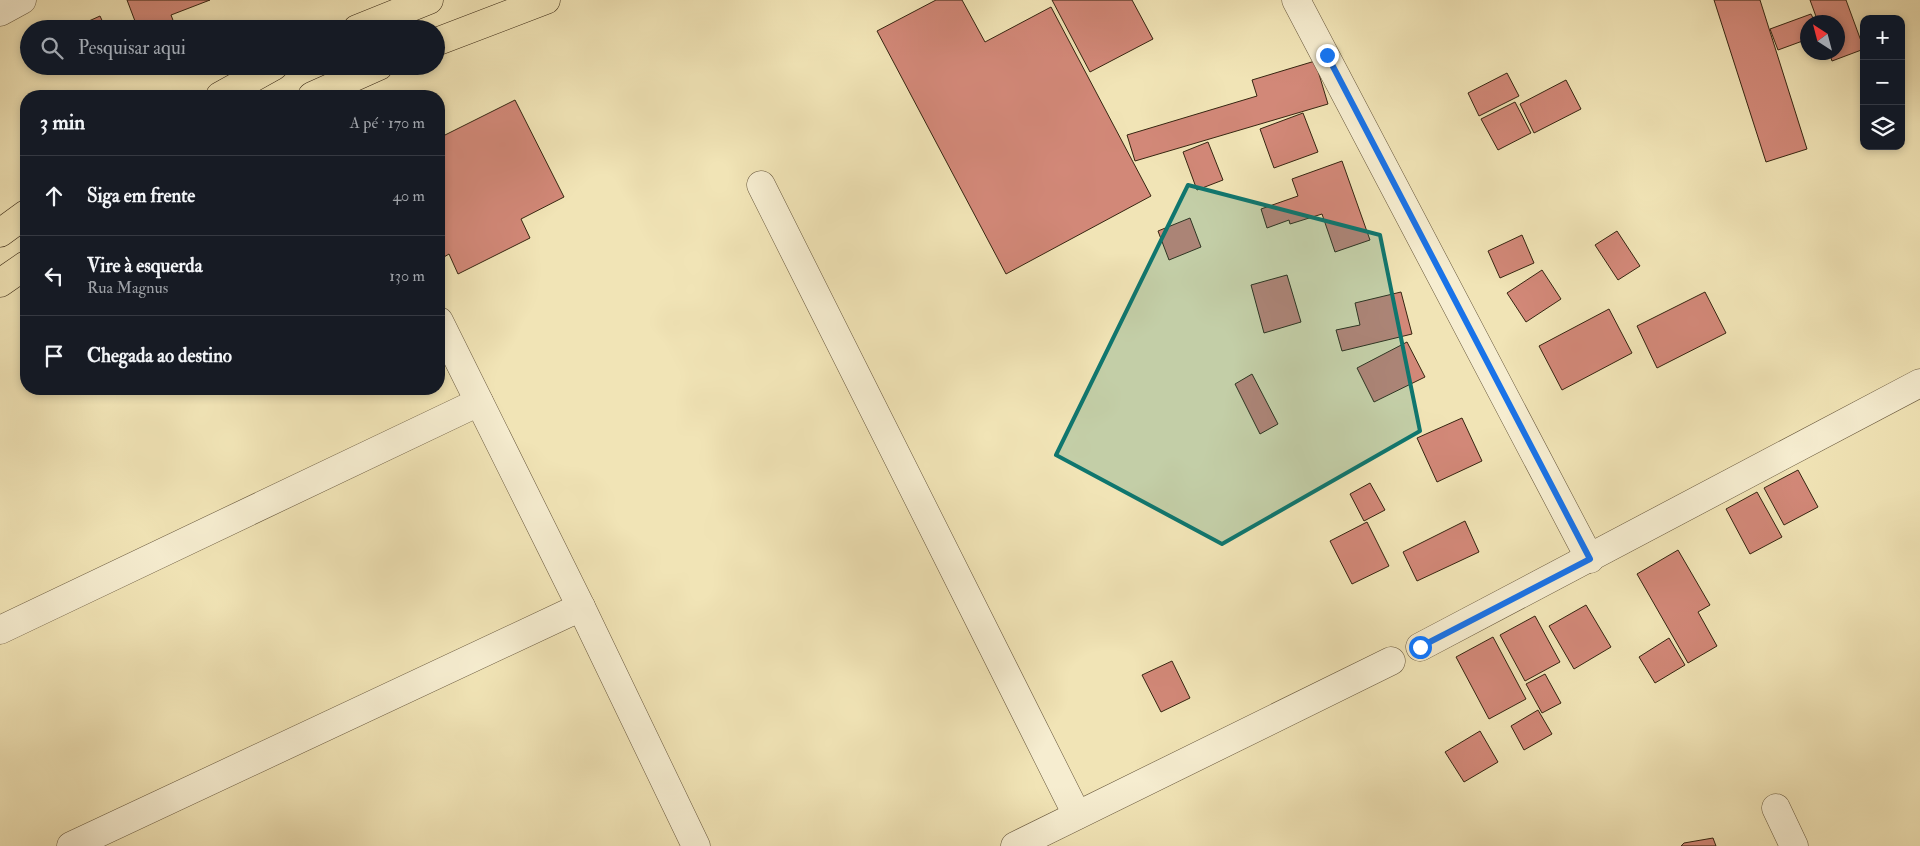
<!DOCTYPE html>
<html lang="pt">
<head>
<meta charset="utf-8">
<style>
	body { margin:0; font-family:"IM FELL Double Pica",serif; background:#242831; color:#f1f3f6 }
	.controls { position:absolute; right:15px; top:15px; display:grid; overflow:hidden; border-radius:10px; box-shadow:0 2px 8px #0003 }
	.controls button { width:45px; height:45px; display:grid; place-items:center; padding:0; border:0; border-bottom:1px solid #363941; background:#171b24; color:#f1f3f6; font:25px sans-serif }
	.compass { position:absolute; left:1800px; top:15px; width:45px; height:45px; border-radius:50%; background:#171b24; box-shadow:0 2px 8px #0003; rotate:324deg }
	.stop { position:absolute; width:15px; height:15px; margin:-11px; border:4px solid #1a73e8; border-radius:50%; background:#fff }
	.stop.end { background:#1a73e8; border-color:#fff; box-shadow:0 1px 5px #0008 }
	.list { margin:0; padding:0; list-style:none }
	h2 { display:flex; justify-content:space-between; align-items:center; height:65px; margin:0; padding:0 20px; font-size:21px }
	h2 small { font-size:16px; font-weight:400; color:#9ea1a6 }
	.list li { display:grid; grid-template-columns:32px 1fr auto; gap:15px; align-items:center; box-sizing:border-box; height:80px; padding:0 20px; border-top:1px solid #363941 }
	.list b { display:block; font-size:19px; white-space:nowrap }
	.list p { margin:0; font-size:16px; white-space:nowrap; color:#9ea1a6 }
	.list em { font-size:16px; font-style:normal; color:#9ea1a6 }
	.icon { flex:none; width:28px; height:28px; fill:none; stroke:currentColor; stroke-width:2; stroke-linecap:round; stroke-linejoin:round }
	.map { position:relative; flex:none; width:1920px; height:846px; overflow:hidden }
	.search { position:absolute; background:#171b24; box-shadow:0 2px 8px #0003; left:20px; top:20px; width:425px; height:55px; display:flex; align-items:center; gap:12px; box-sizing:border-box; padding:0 18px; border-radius:28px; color:#9ea1a6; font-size:19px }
	.panel { position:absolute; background:#171b24; box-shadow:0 2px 8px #0003; left:20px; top:90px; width:425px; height:305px; border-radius:20px }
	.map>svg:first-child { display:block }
	.building { fill:#d28878; stroke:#362511 }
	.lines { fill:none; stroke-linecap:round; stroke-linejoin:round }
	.minor-casing { stroke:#65553a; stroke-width:29 }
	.primary-casing { stroke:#362511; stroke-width:29 }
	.minor { stroke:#f6edd0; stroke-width:28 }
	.primary { stroke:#f1e4b6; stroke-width:28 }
	.route { stroke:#1a73e8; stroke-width:6 }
	.marked { fill:#0f766e; fill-opacity:0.2; stroke:#0f766e; stroke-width:4; stroke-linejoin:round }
</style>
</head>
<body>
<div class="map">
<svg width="1920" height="846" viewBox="0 0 1920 846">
	<rect width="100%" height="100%" fill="#f1e4b6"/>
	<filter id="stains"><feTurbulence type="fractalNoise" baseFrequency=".004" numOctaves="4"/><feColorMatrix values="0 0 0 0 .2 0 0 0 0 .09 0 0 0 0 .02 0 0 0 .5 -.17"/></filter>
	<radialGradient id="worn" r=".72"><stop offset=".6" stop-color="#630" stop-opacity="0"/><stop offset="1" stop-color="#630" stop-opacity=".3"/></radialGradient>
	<g class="building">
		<path d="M127,0H210L171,15L176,28L174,29H138Z"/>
		<path d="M936,0H962L985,42L1051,7L1151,196L1006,274L877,31Z"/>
		<path d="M1052,0H1132L1153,39L1090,72Z"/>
		<path d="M1714,0H1760L1807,149L1766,162Z"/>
		<path d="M1810,0H1846L1864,49L1832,61L1829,52H1838V22H1818Z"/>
		<path d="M1811,14L1815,22H1808V39L1778,50L1770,29Z"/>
		<path d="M100,16L106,29H71Z"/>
		<path d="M1315,61L1328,104L1135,161L1127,135L1257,96L1252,80Z"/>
		<path d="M1507,73L1519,96L1479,116L1468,93Z"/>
		<path d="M1566,80L1581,109L1534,133L1520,104Z"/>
		<path d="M515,100L564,197L521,219L530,238L458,274L449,254L439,260V138Z"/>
		<path d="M1515,102L1531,133L1498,150L1481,119Z"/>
		<path d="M1303,113L1318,152L1274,168L1260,129Z"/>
		<path d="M1208,142L1223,180L1197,190L1183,152Z"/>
		<path d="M1342,161L1370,240L1335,252L1322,214L1290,224L1289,220L1267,228L1261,209L1298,196L1292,179Z"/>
		<path d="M1190,218L1201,247L1169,260L1158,231Z"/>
		<path d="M1617,231L1640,266L1618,280L1595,245Z"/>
		<path d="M1522,235L1534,263L1500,278L1488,251Z"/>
		<path d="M1542,270L1561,299L1526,322L1507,293Z"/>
		<path d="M1287,275L1301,322L1264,333L1251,285Z"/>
		<path d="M1401,292L1412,334L1342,351L1336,330L1360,325L1355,303Z"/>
		<path d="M1705,292L1726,333L1657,368L1637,326Z"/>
		<path d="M1609,309L1632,353L1562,390L1539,346Z"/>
		<path d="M1407,342L1425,377L1374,402L1357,368Z"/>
		<path d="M1252,374L1278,424L1260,434L1235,384Z"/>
		<path d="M1462,418L1482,461L1437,482L1417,438Z"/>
		<path d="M1798,470L1818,507L1784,525L1764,488Z"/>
		<path d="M1370,483L1385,510L1364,521L1350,494Z"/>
		<path d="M1757,492L1782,537L1750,554L1726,509Z"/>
		<path d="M1465,521L1479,552L1417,581L1403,552Z"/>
		<path d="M1367,522L1389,566L1352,584L1330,541Z"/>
		<path d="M1678,550L1710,605L1698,612L1717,646L1688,663L1637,574Z"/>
		<path d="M1586,605L1611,647L1574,669L1549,626Z"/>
		<path d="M1535,616L1560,662L1525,681L1500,635Z"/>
		<path d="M1493,637L1526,699L1489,719L1456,657Z"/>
		<path d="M1669,638L1685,665L1655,683L1639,657Z"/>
		<path d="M1172,661L1190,698L1161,712L1142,675Z"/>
		<path d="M1545,674L1561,703L1542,713L1526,684Z"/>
		<path d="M1538,710L1552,734L1524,750L1511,726Z"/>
		<path d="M1480,731L1498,762L1464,782L1445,752Z"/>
		<path d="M1713,838L1716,846H1681L1684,843Z"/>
	</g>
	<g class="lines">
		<g class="minor-casing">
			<g id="minor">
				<path d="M1296,0L1590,559"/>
				<path d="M0,12L22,0"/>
				<path d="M761,185L1077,815"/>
				<path d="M439,321L581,607L696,846"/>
				<path d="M0,630L479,402"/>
				<path d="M1420,647L1920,383"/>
				<path d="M1776,808L1794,846"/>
				<path d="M71,846L581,607"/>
				<path d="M1015,846L1391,661"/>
			</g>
		</g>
		<g class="primary-casing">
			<g id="primary">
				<path d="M357,29L429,0"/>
				<path d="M436,42L546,0"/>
				<path d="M220,96L274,66"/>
				<path d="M312,96L379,66"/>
				<path d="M0,233L26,214"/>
				<path d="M0,283L26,265"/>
			</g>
		</g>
		<use href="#minor" class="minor"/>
		<use href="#primary" class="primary"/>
	</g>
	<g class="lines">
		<path class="route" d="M1327,55L1590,559L1420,647"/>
	</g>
	<path class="marked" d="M1188,185L1380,235L1420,431L1222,544L1056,455Z"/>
	<rect width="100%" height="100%" filter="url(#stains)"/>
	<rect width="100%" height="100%" fill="url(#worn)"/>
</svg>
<div class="controls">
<button>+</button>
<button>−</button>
<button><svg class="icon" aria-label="layers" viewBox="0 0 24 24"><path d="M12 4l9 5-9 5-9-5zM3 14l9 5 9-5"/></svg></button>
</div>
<svg class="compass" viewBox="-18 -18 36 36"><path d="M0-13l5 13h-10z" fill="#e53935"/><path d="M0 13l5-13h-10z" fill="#9ea1a6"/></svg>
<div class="stop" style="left:1420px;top:647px"></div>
<div class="stop end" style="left:1327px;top:55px"></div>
<div class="search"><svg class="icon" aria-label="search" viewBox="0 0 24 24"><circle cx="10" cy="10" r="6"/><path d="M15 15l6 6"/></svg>Pesquisar aqui</div>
<section class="panel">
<h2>3 min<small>A pé · 170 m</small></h2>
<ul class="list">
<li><svg class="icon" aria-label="ahead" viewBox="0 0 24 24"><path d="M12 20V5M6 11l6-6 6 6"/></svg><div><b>Siga em frente</b></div><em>40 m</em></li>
<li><svg class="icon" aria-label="left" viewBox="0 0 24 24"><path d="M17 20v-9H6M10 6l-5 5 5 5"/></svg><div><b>Vire à esquerda</b><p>Rua Magnus</p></div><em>130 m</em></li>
<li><svg class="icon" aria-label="arrive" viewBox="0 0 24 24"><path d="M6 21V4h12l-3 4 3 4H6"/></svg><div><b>Chegada ao destino</b></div></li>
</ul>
</section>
</div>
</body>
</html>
